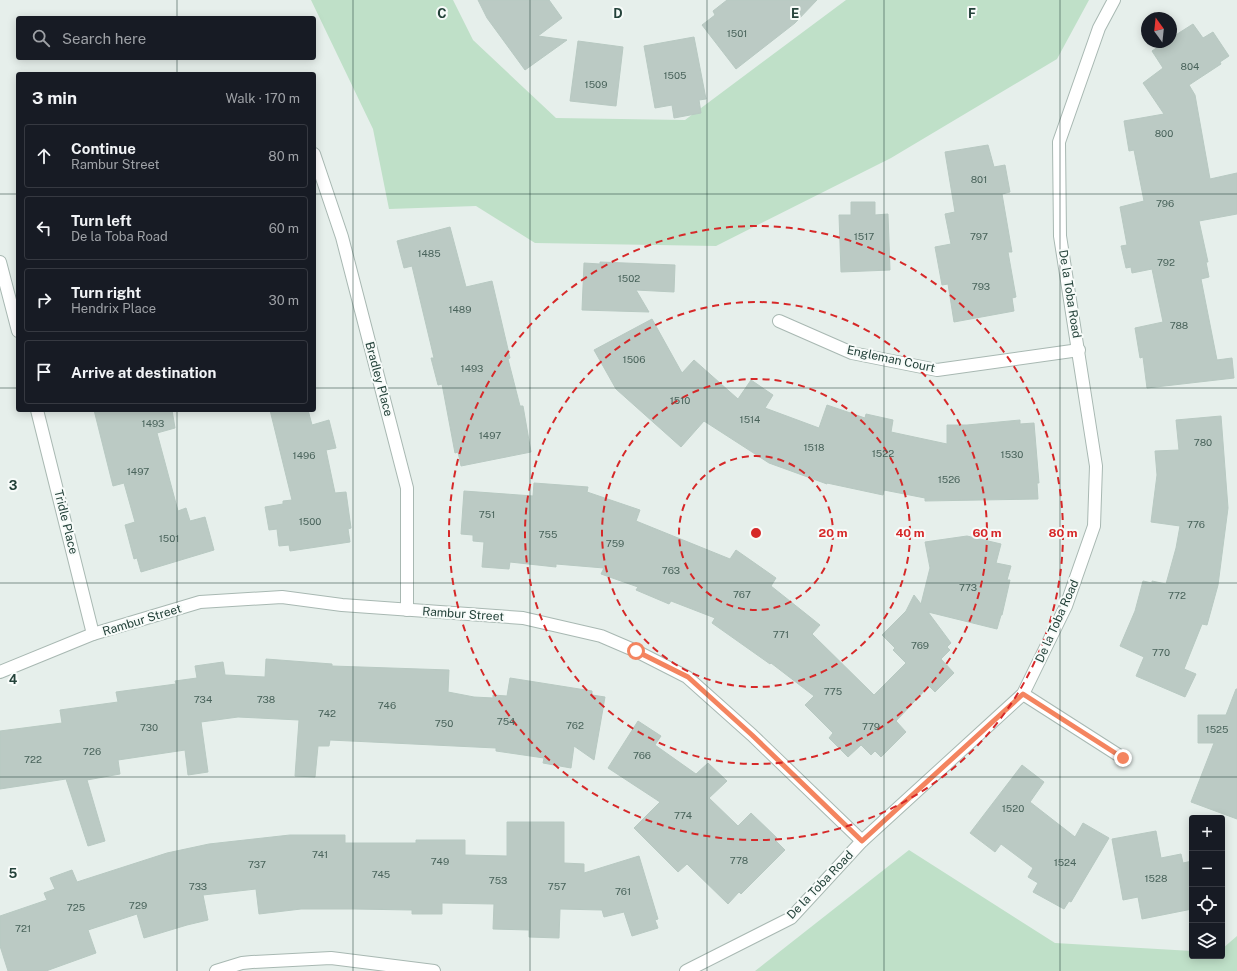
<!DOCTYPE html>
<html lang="en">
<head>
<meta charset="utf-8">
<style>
	body { margin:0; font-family:"Public Sans",sans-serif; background:#242831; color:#f1f3f6 }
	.controls { position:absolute; right:12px; bottom:12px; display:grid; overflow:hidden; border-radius:4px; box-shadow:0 2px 10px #0003 }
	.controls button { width:36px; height:36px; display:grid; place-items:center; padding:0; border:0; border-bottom:1px solid #363941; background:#171b24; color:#f1f3f6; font:20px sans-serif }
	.compass { position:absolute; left:1141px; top:12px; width:36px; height:36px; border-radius:50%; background:#171b24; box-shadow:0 2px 10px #0003; rotate:345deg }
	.stop { position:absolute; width:12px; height:12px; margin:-9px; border:3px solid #f4845f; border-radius:50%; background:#fff }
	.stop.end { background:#f4845f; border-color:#fff; box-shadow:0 1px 4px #0008 }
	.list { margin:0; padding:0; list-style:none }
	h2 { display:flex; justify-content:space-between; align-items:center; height:52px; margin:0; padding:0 16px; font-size:17px }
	h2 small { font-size:13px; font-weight:400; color:#9ea1a6 }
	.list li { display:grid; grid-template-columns:26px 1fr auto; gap:12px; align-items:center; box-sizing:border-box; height:64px; margin:0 8px 8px; padding:0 8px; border:1px solid #363941; border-radius:4px }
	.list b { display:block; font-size:15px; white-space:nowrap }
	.list p { margin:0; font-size:13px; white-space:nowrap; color:#9ea1a6 }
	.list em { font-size:13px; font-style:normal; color:#9ea1a6 }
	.icon { flex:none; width:22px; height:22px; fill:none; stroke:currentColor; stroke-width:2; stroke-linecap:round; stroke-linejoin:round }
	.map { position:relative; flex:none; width:1237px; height:971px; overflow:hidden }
	.search { position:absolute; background:#171b24; box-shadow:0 2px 10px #0003; left:16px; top:16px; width:300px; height:44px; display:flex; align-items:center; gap:10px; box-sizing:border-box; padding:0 14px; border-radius:4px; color:#9ea1a6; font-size:15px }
	.panel { position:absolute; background:#171b24; box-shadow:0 2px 10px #0003; left:16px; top:72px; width:300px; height:340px; border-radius:4px }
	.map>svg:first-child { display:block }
	.green { fill:#bfe0c8 }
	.building { fill:#bbcac4; stroke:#b8c9c2 }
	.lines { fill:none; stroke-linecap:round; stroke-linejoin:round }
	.minor-casing { stroke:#a8b8b2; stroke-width:14 }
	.minor { stroke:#fff; stroke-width:12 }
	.route { stroke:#f4845f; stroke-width:5 }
	.grid { fill:none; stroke:#24423a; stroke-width:1; stroke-opacity:0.55 }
	.ring { fill:none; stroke:#d62828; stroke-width:2; stroke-dasharray:7 5 }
	.labels { text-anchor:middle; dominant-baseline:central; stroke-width:4; stroke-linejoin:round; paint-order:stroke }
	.number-label { font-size:10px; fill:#4a645c }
	.street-label { font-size:12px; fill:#24423a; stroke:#f7fbf9 }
	.grid-label { font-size:13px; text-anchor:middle; font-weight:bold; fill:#24423a; stroke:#f7fbf9; stroke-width:4; stroke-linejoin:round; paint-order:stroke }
	.centre { fill:#d62828; stroke:#f7fbf9; stroke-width:2 }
	.ring-label { font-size:12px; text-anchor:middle; font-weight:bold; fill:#d62828; stroke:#f7fbf9; stroke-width:4; stroke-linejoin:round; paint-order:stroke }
</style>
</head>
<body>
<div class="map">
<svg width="1237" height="971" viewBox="0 0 1237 971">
	<rect width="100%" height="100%" fill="#e6efeb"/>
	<g class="green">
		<path d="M311,0H453L473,40L556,118L685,120L846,0H1089L1057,59L891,158L716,246L535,243L476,206L389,209L373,129Z"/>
		<path d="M909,850L1055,943L1192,951V956H1222V949L1237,936V971H755Z"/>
	</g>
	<g class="building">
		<path d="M478,0H549L562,18L538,36L567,40L525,70L487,18Z"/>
		<path d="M727,0H817L795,23L736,69L702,25L715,15L713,11Z"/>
		<path d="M1193,24L1203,38L1213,32L1229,56L1220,62L1221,64L1189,85L1195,95L1210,179L1237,173V214L1199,221L1208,262H1206L1209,277L1201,279L1217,360L1232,358L1234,378L1147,388L1143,357L1140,358L1135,328L1163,322L1152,269L1132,273L1131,267L1126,268L1121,246L1127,245L1120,207L1144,201L1134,150L1129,151L1124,121L1164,114L1143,83L1163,68L1152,51L1165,42H1171V38Z"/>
		<path d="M694,37L706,99L699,100L701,113L674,118L672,105L655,108L644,46Z"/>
		<path d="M578,41L623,47L616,106L570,101Z"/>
		<path d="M988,145L994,167L1005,165L1010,192L1002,194L1012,252H1008L1016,297L1012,298L1014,311L954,322L948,284L942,285L935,247L951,244L945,214L955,212L945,152Z"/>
		<path d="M851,202H875V215L888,214L890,270L841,272L839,215H851Z"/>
		<path d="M450,227L466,287L492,281L510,358L508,359L520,406H523L531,452L461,466L458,452L455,453L442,384L438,385L431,358H434L412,266L404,268L397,241Z"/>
		<path d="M600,262L675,265L674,292L636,290L649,312L582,310L584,263L600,264Z"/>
		<path d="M652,319L682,373L694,360L738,399L751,380L773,395L765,408L819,428L827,405L865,418L866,414L893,420L891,432L947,444V425H967L1020,420V424L1034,423L1039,483H1037L1038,499L925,501V498L884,490L883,495L827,483V484L769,463L704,421L681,447L616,389L594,350Z"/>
		<path d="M94,410H172L175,428L157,433L178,511L186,508L190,521L205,517L214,550L141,572L137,558L134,559L125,525L135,522L124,483L113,486Z"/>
		<path d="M270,410H308L312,425L329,420L336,448L326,450L335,493L346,492L351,528L348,529L350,542L290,551L289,545L279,546L277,529L269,530L265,507L283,504V501L292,500Z"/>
		<path d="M1221,416L1228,508L1218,585L1207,625L1202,624L1184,669L1196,674L1185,697L1136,676L1144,657L1120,646L1135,611L1143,581L1152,583V581L1166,584L1176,548L1180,526L1151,522L1157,475L1155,451L1179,450L1176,420Z"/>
		<path d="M534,483L588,487L587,492L640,510L636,521L730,559L736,550L776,578L771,586L820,625L812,634L874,695L906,663L893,650L895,648L882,635L906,611L914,595L921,604L930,568L925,542L967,536L1001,544L996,563L1011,566L1007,580H1010L1002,615H1001L997,629L928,612L951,643L947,647L950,650L941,659L954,673L935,692L929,686L896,721L906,732L881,757L875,751L871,755L861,745L848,757L829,738L833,733L805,705L814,696L771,663L770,664L712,623L715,618L671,601L669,604L636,590L638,587L601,574L604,568L556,564V567L510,562L509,569L482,567L484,542L473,541V535L461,534L464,491L533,496Z"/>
		<path d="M266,659L332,664V666L449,670L448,692L474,697L493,698V695L507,696L510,678L592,691V695L605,697L594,760L574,746L571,768L543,763L544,758L496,751V748L330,740L329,746H318L315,777L295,776L299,720L238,717L201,722L208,772L188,775L185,750L118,760L120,774L87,780L105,841L88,846L66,779L0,789V731L62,723L60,710L118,702L116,692L176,684L175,681L197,678L195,666L223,662L225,675L265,677Z"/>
		<path d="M1236,689H1237V819L1191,802L1214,743H1198V715H1226Z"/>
		<path d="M638,721L661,736L655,745L696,774L708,763L727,781L709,798L738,826L751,813L777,838L775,840L785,850L741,894L739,892L728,904L687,864L678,872L634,828L660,802L608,768Z"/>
		<path d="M1022,765L1044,782L1030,802L1075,837L1083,823L1109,838L1071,902L1069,901L1064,909L1033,892L1038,883L1028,877L1033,868L1001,844L995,852L970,833Z"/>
		<path d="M507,822H564V863L584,864V873L639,856L658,919L655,920L658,928L632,936L624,912L604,917L602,910L560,909L559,938L529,937V930L493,929L494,904L442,903V914H412V910L355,909H301L259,914L256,889L203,895L208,920L187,925L144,938L137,914L88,930L96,953L46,971H8L0,946V916L47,900L44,893L55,889L50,878L72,870L77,882L167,853L209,844L290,835H345V843H416V840H465V855L507,856Z"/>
		<path d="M1156,831L1161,858L1181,854L1183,863L1192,861V909L1142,919L1138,897L1123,900L1112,839Z"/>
	</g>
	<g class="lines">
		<g class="minor-casing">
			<g id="minor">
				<path d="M314,154L342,237L407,488V610"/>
				<path d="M0,262L18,331"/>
				<path d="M779,321L852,353L937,370L1079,350"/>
				<path d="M37,410L93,634"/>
				<path d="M0,672L93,634L200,602L282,597L342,605L523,618L601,636L636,651L687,677L752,735L862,841"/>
				<path d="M1023,694L1123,758"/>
				<path d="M216,971L242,963L252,962L331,958L434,971"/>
				<path d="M686,971L791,918L862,841L1023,694L1066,606L1094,526L1096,466L1060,236L1059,142L1099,28L1114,0"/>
			</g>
		</g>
		<use href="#minor" class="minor"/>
	</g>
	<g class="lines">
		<path class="route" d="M636,651L688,677L752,735L862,841L1023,694L1123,758"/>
	</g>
	<path class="grid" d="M177,0V18M353,0V971M530,0V971M707,0V971M884,0V971M1060,0V971M177,58V74M0,194H18M314,194H1237M0,388H18M314,388H1237M177,410V971M0,583H1237M0,777H1237"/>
	<g class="ring">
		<circle cx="756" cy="533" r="77"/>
		<circle cx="756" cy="533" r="154"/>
		<circle cx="756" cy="533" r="231"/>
		<circle cx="756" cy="533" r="307"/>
	</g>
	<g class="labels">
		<g class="number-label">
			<text x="737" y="33">1501</text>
			<text x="1190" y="66">804</text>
			<text x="675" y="75">1505</text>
			<text x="596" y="84">1509</text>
			<text x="1164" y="133">800</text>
			<text x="979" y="179">801</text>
			<text x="1165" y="203">796</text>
			<text x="864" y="236">1517</text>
			<text x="979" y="236">797</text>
			<text x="429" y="253">1485</text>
			<text x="1166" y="262">792</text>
			<text x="629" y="278">1502</text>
			<text x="981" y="286">793</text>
			<text x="460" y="309">1489</text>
			<text x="1179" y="325">788</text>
			<text x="634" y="359">1506</text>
			<text x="472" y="368">1493</text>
			<text x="680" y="400">1510</text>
			<text x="750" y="419">1514</text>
			<text x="153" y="423">1493</text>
			<text x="490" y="435">1497</text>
			<text x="1203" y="442">780</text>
			<text x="814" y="447">1518</text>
			<text x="883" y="453">1522</text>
			<text x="1012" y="454">1530</text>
			<text x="304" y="455">1496</text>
			<text x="138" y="471">1497</text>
			<text x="949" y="479">1526</text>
			<text x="487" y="514">751</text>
			<text x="310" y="521">1500</text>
			<text x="1196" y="524">776</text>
			<text x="548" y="534">755</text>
			<text x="169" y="538">1501</text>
			<text x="615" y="543">759</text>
			<text x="671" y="570">763</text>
			<text x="968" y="587">773</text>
			<text x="742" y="594">767</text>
			<text x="1177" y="595">772</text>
			<text x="781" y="634">771</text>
			<text x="920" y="645">769</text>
			<text x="1161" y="652">770</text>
			<text x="833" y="691">775</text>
			<text x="203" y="699">734</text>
			<text x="266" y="699">738</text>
			<text x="387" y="705">746</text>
			<text x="327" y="713">742</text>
			<text x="506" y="721">754</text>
			<text x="444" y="723">750</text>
			<text x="575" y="725">762</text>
			<text x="871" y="726">779</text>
			<text x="149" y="727">730</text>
			<text x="1217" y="729">1525</text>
			<text x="92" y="751">726</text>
			<text x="642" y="755">766</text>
			<text x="33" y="759">722</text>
			<text x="1013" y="808">1520</text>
			<text x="683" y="815">774</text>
			<text x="320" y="854">741</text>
			<text x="739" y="860">778</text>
			<text x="440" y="861">749</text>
			<text x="1065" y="862">1524</text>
			<text x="257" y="864">737</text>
			<text x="381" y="874">745</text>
			<text x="1156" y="878">1528</text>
			<text x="498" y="880">753</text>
			<text x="198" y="886">733</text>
			<text x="557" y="886">757</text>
			<text x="623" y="891">761</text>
			<text x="138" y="905">729</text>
			<text x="76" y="907">725</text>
			<text x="23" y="928">721</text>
		</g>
		<g class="street-label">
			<text transform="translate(1070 294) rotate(81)">De la Toba Road</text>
			<text transform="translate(891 359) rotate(12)">Engleman Court</text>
			<text transform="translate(379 379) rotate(75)">Bradley Place</text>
			<text transform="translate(66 522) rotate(76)">Tridle Place</text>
			<text transform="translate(463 614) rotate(4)">Rambur Street</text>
			<text transform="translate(142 620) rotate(-17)">Rambur Street</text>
			<text transform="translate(1057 621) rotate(-66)">De la Toba Road</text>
			<text transform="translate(820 885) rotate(-46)">De la Toba Road</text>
		</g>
	</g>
	<g class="grid-label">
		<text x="442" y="18">C</text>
		<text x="618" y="18">D</text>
		<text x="795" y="18">E</text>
		<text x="972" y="18">F</text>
		<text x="13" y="490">3</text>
		<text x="13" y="684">4</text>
		<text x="13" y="878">5</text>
	</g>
	<circle cx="756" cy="533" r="6" class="centre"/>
	<g class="ring-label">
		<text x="833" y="537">20 m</text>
		<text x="910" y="537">40 m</text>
		<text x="987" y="537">60 m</text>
		<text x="1063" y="537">80 m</text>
	</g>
</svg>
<div class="controls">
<button>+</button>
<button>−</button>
<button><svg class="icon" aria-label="locate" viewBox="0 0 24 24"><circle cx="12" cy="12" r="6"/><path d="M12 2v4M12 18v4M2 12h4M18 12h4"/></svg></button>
<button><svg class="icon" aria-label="layers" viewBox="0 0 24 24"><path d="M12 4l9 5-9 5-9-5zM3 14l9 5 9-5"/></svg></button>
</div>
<svg class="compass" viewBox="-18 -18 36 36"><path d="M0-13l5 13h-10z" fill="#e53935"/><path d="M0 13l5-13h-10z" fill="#9ea1a6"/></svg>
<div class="stop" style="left:636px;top:651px"></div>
<div class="stop end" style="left:1123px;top:758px"></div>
<div class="search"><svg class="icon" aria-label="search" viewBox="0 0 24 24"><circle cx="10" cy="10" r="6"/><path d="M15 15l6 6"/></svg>Search here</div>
<section class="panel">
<h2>3 min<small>Walk · 170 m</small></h2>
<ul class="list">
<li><svg class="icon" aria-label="ahead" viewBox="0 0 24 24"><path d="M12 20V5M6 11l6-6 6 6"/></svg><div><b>Continue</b><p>Rambur Street</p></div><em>80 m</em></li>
<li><svg class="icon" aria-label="left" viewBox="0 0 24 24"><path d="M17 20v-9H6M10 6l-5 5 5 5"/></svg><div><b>Turn left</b><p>De la Toba Road</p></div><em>60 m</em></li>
<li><svg class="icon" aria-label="right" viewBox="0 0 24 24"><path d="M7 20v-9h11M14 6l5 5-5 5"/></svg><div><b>Turn right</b><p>Hendrix Place</p></div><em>30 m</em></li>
<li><svg class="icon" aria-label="arrive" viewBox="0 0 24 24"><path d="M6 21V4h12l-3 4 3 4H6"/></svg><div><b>Arrive at destination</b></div></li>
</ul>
</section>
</div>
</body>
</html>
